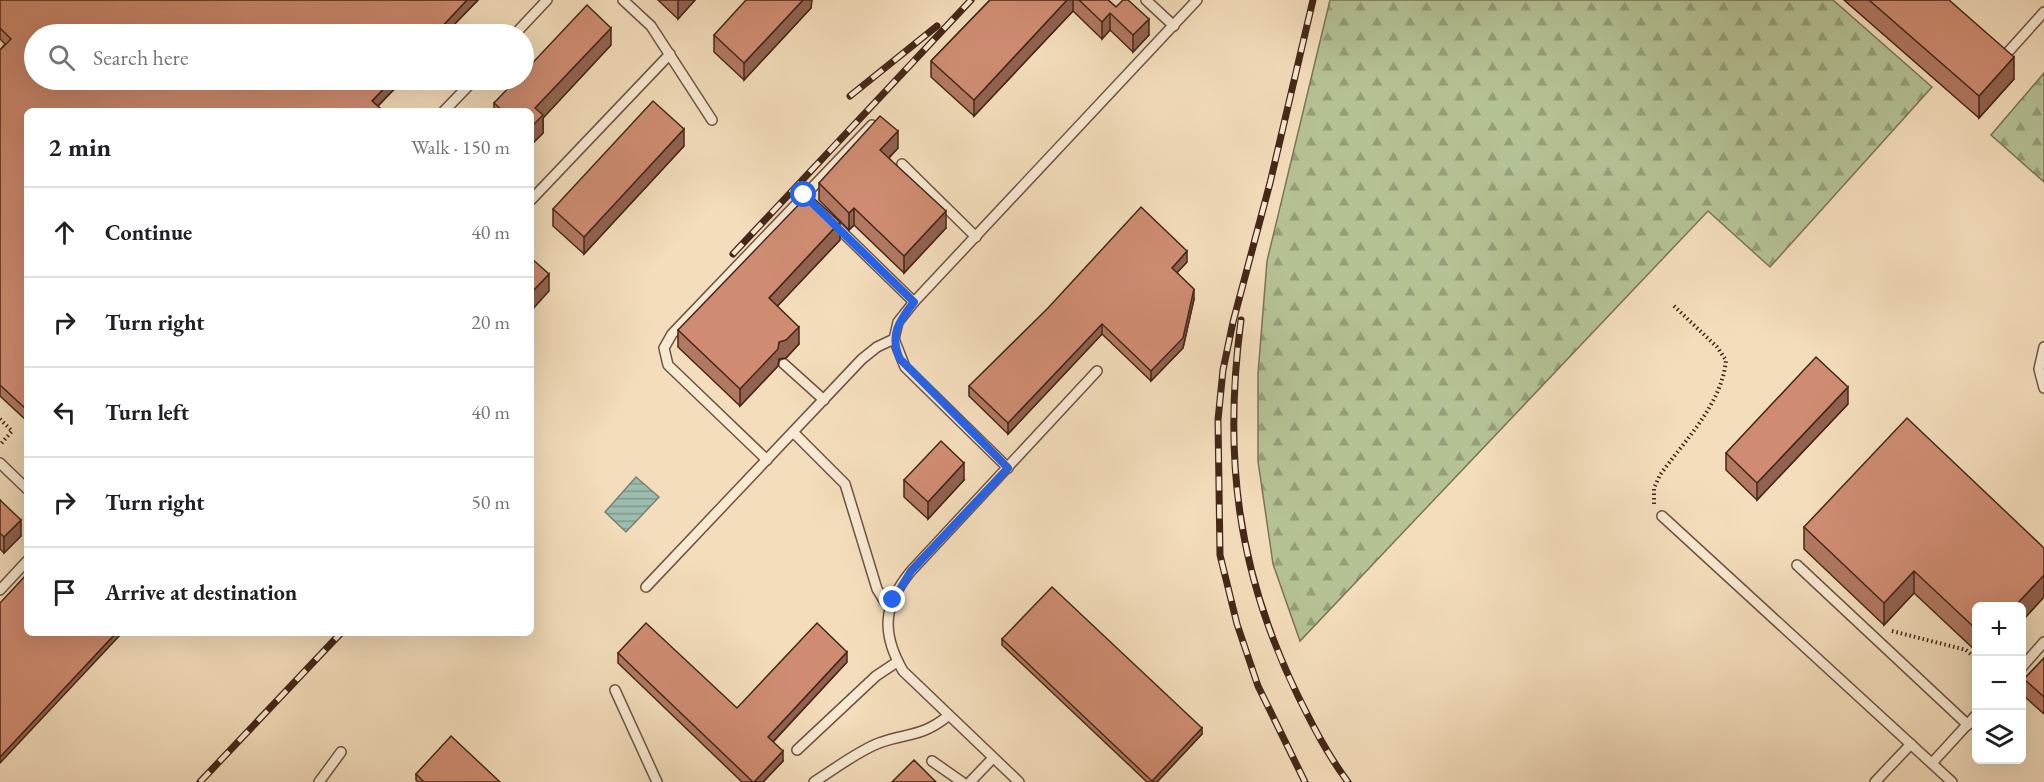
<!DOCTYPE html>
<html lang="en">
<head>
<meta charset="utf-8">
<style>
	body { margin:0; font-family:"EB Garamond",serif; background:#f2f2f2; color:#202124 }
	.controls { position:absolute; right:18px; bottom:18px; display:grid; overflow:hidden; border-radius:9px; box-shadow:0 6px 24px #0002 }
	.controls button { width:54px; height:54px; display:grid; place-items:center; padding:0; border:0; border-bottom:2px solid #e0e0e0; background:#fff; color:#202124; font:30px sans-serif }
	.stop { position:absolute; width:18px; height:18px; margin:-14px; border:4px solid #2563eb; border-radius:50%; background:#fff }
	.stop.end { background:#2563eb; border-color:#fff; box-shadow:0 2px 6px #0008 }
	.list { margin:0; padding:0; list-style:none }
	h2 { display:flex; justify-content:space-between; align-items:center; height:78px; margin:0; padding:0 24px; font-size:26px }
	h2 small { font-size:20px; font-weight:400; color:#757577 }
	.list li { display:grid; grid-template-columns:39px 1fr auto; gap:18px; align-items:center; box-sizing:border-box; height:90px; padding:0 24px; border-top:2px solid #e0e0e0 }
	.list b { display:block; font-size:22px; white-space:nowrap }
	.list em { font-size:20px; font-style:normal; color:#757577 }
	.icon { flex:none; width:33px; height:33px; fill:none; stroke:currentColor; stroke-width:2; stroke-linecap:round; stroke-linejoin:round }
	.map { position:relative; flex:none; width:2044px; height:782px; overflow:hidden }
	.search { position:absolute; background:#fff; box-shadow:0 6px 24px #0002; left:24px; top:24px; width:510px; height:66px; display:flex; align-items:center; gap:15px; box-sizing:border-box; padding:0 21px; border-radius:33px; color:#757577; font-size:22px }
	.panel { position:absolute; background:#fff; box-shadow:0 6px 24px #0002; left:24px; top:108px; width:510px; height:528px; border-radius:9px }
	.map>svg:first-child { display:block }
	.forest { fill:url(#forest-firs); stroke:#7c7457; stroke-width:1.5 }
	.water { fill:url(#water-rules); stroke:#798072; stroke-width:1.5 }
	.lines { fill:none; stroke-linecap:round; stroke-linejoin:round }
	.lane-casing { stroke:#705441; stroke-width:12 }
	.path { stroke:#442718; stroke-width:4; stroke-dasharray:1.5 3; stroke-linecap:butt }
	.lane { stroke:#f8e9d3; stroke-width:9 }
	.rail-casing { stroke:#442718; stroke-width:7 }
	.rail { stroke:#f8e9d3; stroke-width:4.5; stroke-dasharray:14; stroke-linecap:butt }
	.wall { fill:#b27862; stroke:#442718; stroke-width:1.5 }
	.shaded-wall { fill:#916250; stroke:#442718; stroke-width:1.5 }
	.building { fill:#cf8c72; stroke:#442718; stroke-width:1.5 }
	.route { stroke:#2563eb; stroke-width:8 }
</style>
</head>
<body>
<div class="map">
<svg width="2044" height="782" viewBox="0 0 2044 782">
	<defs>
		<pattern id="forest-firs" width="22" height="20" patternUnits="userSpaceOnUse" patternTransform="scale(1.5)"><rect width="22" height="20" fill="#b5c296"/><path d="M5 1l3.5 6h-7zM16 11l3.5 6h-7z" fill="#959e79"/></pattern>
		<pattern id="water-rules" width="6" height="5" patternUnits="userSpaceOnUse" patternTransform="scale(1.5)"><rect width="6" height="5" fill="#9cbcae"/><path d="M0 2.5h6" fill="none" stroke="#81998d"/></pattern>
	</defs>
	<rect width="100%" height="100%" fill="#f4ddbc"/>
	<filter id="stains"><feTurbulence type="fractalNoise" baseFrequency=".00333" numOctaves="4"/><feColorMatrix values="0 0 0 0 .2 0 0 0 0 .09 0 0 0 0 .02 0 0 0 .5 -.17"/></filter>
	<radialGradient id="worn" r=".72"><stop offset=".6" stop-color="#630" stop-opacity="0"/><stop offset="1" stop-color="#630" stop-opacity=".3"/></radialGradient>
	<g class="forest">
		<path d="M1330,0H1833L1932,87L1770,267L1708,211L1300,641L1273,564L1258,461V374L1267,261Z"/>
		<path d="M2044,73V182L1991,135Z"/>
	</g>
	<path class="water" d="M636,477L659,497L626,532L605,512Z"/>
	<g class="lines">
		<g class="lane-casing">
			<g id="lane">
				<path d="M623,0L651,26L712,120"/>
				<path d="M1146,0L1174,26"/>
				<path d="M515,34L547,0"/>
				<path d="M2009,51L2044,12"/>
				<path d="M444,111L474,80"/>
				<path d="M902,164L976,237"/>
				<path d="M531,200L670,54"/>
				<path d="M832,222L914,302"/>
				<path d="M894,339L905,367L1008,468"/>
				<path d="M2044,347L2039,369L2044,388"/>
				<path d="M784,364L824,400"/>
				<path d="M793,432L845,484L877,589L885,602L891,607"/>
				<path d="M767,460L668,365L664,348L672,334L872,125"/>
				<path d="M0,463L27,489"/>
				<path d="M1662,516L1952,782"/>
				<path d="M1797,565L1968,725"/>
				<path d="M646,587L862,359L877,347L894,339L898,322L914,302L1197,0"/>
				<path d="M0,590L27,561"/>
				<path d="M2022,667L2044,642"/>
				<path d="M615,690L657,782"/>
				<path d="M797,750L876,676L897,662"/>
				<path d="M932,761L962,782"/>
				<path d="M1932,763L1976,715"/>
				<path d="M319,782L341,752"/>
				<path d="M814,782C835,769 856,752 879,743C909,732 920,738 948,716"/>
				<path d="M970,782L993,758"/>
				<path d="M1019,782L903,671C881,633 883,605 911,571L1097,371"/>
				<path d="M1875,782L1911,744"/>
			</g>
		</g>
		<g class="path">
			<path d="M0,419L12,431L0,445"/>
			<path d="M1654,504V488L1660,475C1685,440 1722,404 1726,360L1717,347L1673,305"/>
			<path d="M1892,631L1966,650L1976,659"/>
		</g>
		<use href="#lane" class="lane"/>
		<g class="rail-casing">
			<g id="rail">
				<path d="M850,96L937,26"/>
				<path d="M733,254L971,0"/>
				<path d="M1241,320C1223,456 1237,571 1298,696C1313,726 1327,754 1348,782"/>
				<path d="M200,782L341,633"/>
				<path d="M1305,782L1258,686L1237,624L1220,555L1218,420L1223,370L1233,322L1270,183L1313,0"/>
			</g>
		</g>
		<use href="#rail" class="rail"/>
	</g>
	<g class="wall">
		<path d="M0,0H478L445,34H34V80H403L378,106L380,111H27V421L0,396V50L5,44L0,39Z"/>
		<path d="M658,0H695L678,19Z"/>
		<path d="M811,0V8L744,80L714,52V35Z"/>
		<path d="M990,0H1108L1149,35L1133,52L1110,30L1102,39L1073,11L974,116L931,77V61Z"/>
		<path d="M1844,0H1949L2014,79L1979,118Z"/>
		<path d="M611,45L543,118V133L531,145V111H494V103Z"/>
		<path d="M684,146L584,254L553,226V209Z"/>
		<path d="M898,148L889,158L946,228L904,273L854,225L849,230L819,200V183Z"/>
		<path d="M840,240L777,306L799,344L786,358L779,359L778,366L740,406L678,347V330Z"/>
		<path d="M1187,262L1177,272L1194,299L1183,348L1151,381L1102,334L1008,434L969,396V386Z"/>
		<path d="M1848,404L1757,500L1726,470V453Z"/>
		<path d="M904,480H964L928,519L904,497Z"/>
		<path d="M0,500L21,536L4,553L0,549Z"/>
		<path d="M1804,527L2044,597L2022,621V606H1977V652L1914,593L1884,625L1804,549Z"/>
		<path d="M1002,639L1202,734L1157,782H1147L1002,645Z"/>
		<path d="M618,653L737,708L847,662L773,742L783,761L763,782H742L618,663Z"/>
		<path d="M2044,658V714L2024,696V679Z"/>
		<path d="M416,774L500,782H418L416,780Z"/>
	</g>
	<g class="shaded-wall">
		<path d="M467,0H478L445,34H435Z"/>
		<path d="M679,0H695L678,19V1Z"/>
		<path d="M803,0H812L811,8L744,80V63Z"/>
		<path d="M1067,0H1073V11L974,116V100Z"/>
		<path d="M1110,13V30L1102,39V22Z"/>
		<path d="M1149,19V35L1133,52V35Z"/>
		<path d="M611,28V45L543,118V133L531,145V127L535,108Z"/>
		<path d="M2014,57V79L1979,118V96Z"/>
		<path d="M392,80H403L373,111L372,101Z"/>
		<path d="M684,129V146L584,254V237Z"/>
		<path d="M898,131V148L880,167V150Z"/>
		<path d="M854,208V225L849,230V213Z"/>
		<path d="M946,211V228L904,273V256Z"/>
		<path d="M840,222V240L769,315V298Z"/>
		<path d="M1187,251V262L1172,278V268Z"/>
		<path d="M549,274V291L531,311V293Z"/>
		<path d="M1194,289V299L1183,348L1151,381V371Z"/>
		<path d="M1102,324V334L1008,434V423Z"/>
		<path d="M799,327V344L786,358L779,359L778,366L740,406V389L779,342Z"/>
		<path d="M1848,387V404L1757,500V483Z"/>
		<path d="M964,463V480L928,519V502Z"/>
		<path d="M21,520V536L4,553V537Z"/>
		<path d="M1914,571V593L1884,625V603Z"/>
		<path d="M2044,575V597L2022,621V606H2015Z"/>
		<path d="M116,633H122L0,763V757Z"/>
		<path d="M847,652V662L768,747V737Z"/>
		<path d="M1202,728V734L1157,782H1152V781Z"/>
		<path d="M783,751V761L763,782H754Z"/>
	</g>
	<g class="building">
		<path d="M0,0H467L435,34H34V80H392L372,101L380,108L377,111H27V410L0,385V50L11,39L0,28Z"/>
		<path d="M746,0H803L744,63L714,35Z"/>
		<path d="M990,0H1067L974,100L931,61Z"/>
		<path d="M1079,0H1108L1116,7L1123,0H1128L1149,19L1133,35L1110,13L1102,22Z"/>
		<path d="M1869,0H1949L2014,57L1979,96Z"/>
		<path d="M587,5L611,28L535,108L543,115L531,127V111H503L494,103L516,80H524V72Z"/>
		<path d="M653,101L684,129L584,237L553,209Z"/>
		<path d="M880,116L898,131L880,150L946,211L904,256L854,208L849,213L819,183Z"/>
		<path d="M809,194L840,222L769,298L799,327L786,340L779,342L778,349L740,389L678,330Z"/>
		<path d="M1141,207L1187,251L1172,268L1194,289L1183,338L1151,371L1102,324L1008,423L969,386L1048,308Z"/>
		<path d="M531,258L549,274L531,293Z"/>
		<path d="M1816,357L1848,387L1757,483L1726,453Z"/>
		<path d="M1907,418L2044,548V575L2015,606H1977V630L1914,571L1884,603L1804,527Z"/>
		<path d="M941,441L964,463L928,502L904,480Z"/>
		<path d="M0,500L21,520L4,537L0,533Z"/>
		<path d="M27,574V633H116L0,757V603Z"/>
		<path d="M1052,587L1202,728L1152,781L1002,639Z"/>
		<path d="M646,623L737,708L817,623L847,652L768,737L783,751L754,782H753L618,653Z"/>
		<path d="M2044,658V697L2024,679Z"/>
		<path d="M451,736L500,782H424L416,774Z"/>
		<path d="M914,760L936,782H892Z"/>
	</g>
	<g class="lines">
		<path class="route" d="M804,195L914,302C899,321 889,335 900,359L1008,468L911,571L893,600"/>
	</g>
	<rect width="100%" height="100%" filter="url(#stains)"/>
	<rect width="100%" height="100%" fill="url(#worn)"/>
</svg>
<div class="controls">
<button>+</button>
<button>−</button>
<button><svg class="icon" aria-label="layers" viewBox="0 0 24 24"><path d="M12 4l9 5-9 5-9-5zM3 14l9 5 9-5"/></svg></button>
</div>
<div class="stop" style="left:804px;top:195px"></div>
<div class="stop end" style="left:893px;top:600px"></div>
<div class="search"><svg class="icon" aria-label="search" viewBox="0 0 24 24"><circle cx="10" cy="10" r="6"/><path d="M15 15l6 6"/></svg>Search here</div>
<section class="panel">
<h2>2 min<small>Walk · 150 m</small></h2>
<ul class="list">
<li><svg class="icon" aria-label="ahead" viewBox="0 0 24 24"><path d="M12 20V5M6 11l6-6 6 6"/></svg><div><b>Continue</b></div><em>40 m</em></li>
<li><svg class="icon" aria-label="right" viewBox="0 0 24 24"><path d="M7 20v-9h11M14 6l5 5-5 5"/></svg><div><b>Turn right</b></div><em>20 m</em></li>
<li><svg class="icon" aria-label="left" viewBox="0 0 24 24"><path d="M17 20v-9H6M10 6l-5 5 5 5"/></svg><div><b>Turn left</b></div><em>40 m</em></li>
<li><svg class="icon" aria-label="right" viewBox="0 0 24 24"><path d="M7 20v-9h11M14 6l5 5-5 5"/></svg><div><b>Turn right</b></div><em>50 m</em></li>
<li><svg class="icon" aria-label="arrive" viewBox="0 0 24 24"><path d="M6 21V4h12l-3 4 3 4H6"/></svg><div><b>Arrive at destination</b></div></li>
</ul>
</section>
</div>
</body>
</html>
